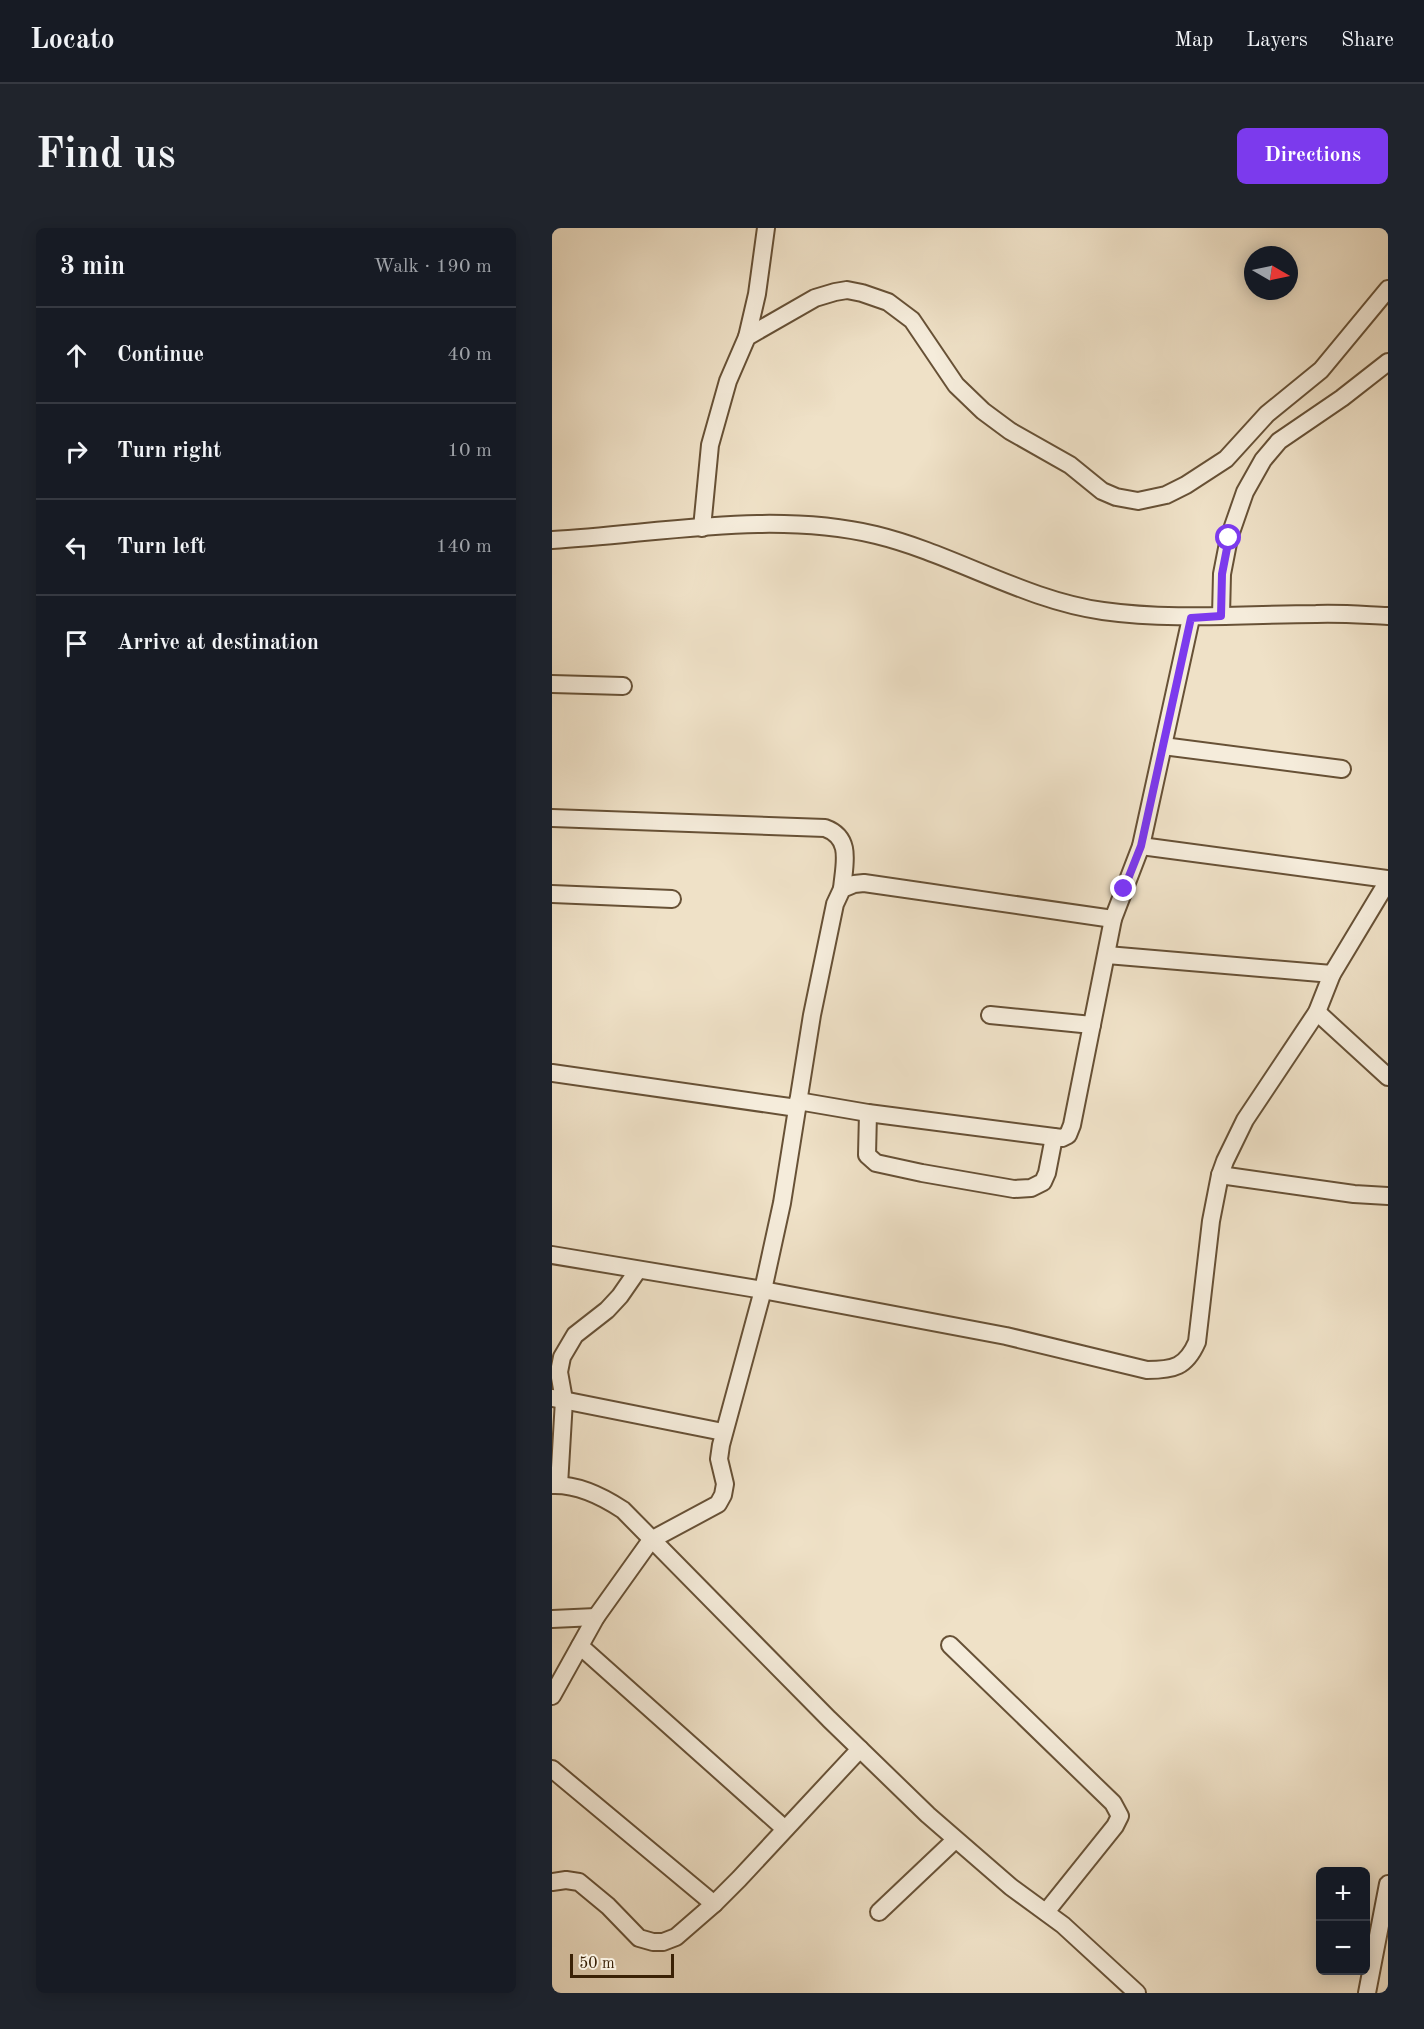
<!DOCTYPE html>
<html lang="en">
<head>
<meta charset="utf-8">
<style>
	body { margin:0; font-family:"Old Standard TT",serif; background:#20242c; color:#f1f3f6 }
	.controls { position:absolute; right:18px; bottom:18px; display:grid; overflow:hidden; border-radius:9px; box-shadow:0 3px 15px #0003 }
	.controls button { width:54px; height:54px; display:grid; place-items:center; padding:0; border:0; border-bottom:2px solid #363941; background:#171b24; color:#f1f3f6; font:30px sans-serif }
	.compass { position:absolute; left:692px; top:18px; width:54px; height:54px; border-radius:50%; background:#171b24; box-shadow:0 3px 15px #0003; rotate:99deg }
	.scale { position:absolute; left:18px; bottom:15px; width:104px; box-sizing:border-box; padding-left:6px; border:3px solid #3a2105; border-top:0; font-size:16px; line-height:21px; white-space:nowrap; color:#3a2105; -webkit-text-stroke:4px #f5ecdb; paint-order:stroke }
	.stop { position:absolute; width:18px; height:18px; margin:-14px; border:4px solid #7c3aed; border-radius:50%; background:#fff }
	.stop.end { background:#7c3aed; border-color:#fff; box-shadow:0 2px 6px #0008 }
	.list { margin:0; padding:0; list-style:none }
	h2 { display:flex; justify-content:space-between; align-items:center; height:78px; margin:0; padding:0 24px; font-size:26px }
	h2 small { font-size:20px; font-weight:400; color:#9ea1a6 }
	.list li { display:grid; grid-template-columns:39px 1fr auto; gap:18px; align-items:center; box-sizing:border-box; height:96px; padding:0 24px; border-top:2px solid #363941 }
	.list b { display:block; font-size:22px; white-space:nowrap }
	.list em { font-size:20px; font-style:normal; color:#9ea1a6 }
	.icon { flex:none; width:33px; height:33px; fill:none; stroke:currentColor; stroke-width:2; stroke-linecap:round; stroke-linejoin:round }
	.map { position:relative; flex:none; width:836px; height:1765px; overflow:hidden; border-radius:9px }
	header { display:flex; align-items:center; gap:36px; box-sizing:border-box; height:84px; padding:0 30px; background:#171b24; border-bottom:2px solid #363941 }
	header strong { font-size:28px }
	nav { display:flex; gap:33px; margin-inline-start:auto; font-size:21px }
	.intro { display:flex; align-items:center; justify-content:space-between; box-sizing:border-box; height:144px; padding:0 36px }
	h1 { margin:0; font-size:42px }
	.button { padding:15px 27px; border-radius:9px; background:#7c3aed; color:#fff; font-size:21px; font-weight:700 }
	main { display:flex; gap:36px; padding:0 36px }
	aside { flex:1; background:#171b24; border-radius:9px; box-shadow:0 3px 15px #0003 }
	.map>svg:first-child { display:block }
	.lines { fill:none; stroke-linecap:round; stroke-linejoin:round }
	.minor-casing { stroke:#675136; stroke-width:20 }
	.minor { stroke:#f5ecdb; stroke-width:16 }
	.route { stroke:#7c3aed; stroke-width:8 }
</style>
</head>
<body>
<header>
<strong>Locato</strong>
<nav><a>Map</a><a>Layers</a><a>Share</a></nav>
</header>
<div class="intro"><h1>Find us</h1><a class="button">Directions</a></div>
<main>
<aside>
<h2>3 min<small>Walk · 190 m</small></h2>
<ul class="list">
<li><svg class="icon" aria-label="ahead" viewBox="0 0 24 24"><path d="M12 20V5M6 11l6-6 6 6"/></svg><div><b>Continue</b></div><em>40 m</em></li>
<li><svg class="icon" aria-label="right" viewBox="0 0 24 24"><path d="M7 20v-9h11M14 6l5 5-5 5"/></svg><div><b>Turn right</b></div><em>10 m</em></li>
<li><svg class="icon" aria-label="left" viewBox="0 0 24 24"><path d="M17 20v-9H6M10 6l-5 5 5 5"/></svg><div><b>Turn left</b></div><em>140 m</em></li>
<li><svg class="icon" aria-label="arrive" viewBox="0 0 24 24"><path d="M6 21V4h12l-3 4 3 4H6"/></svg><div><b>Arrive at destination</b></div></li>
</ul>
</aside>
<div class="map">
<svg width="836" height="1765" viewBox="0 0 836 1765">
	<rect width="100%" height="100%" fill="#efe1c7"/>
	<filter id="stains"><feTurbulence type="fractalNoise" baseFrequency=".00333" numOctaves="4"/><feColorMatrix values="0 0 0 0 .2 0 0 0 0 .09 0 0 0 0 .02 0 0 0 .5 -.17"/></filter>
	<radialGradient id="worn" r=".72"><stop offset=".6" stop-color="#630" stop-opacity="0"/><stop offset="1" stop-color="#630" stop-opacity=".3"/></radialGradient>
	<g class="lines">
		<g class="minor-casing">
			<g id="minor">
				<path d="M195,109L205,66L214,0"/>
				<path d="M150,300L158,217L176,153L195,109L263,70L283,64L295,62L310,65L336,74L360,92L404,157L431,183L458,203L518,237L550,263L564,269L586,273L614,267L634,257L674,231L715,186L769,142L836,61"/>
				<path d="M0,312C107,306 218,282 324,307C402,326 472,372 551,383C622,393 692,386 764,386C788,385 812,387 836,388"/>
				<path d="M669,388L670,346L677,310L693,264L711,232L727,213L790,170L836,134"/>
				<path d="M0,456L71,458"/>
				<path d="M611,518L790,541"/>
				<path d="M0,590L273,600C301,610 292,637 290,661"/>
				<path d="M589,618L836,651"/>
				<path d="M0,666L120,671"/>
				<path d="M555,727L780,746"/>
				<path d="M765,784L836,849"/>
				<path d="M438,787L540,797"/>
				<path d="M0,845L245,880"/>
				<path d="M246,873L316,885L502,909L510,910L516,907L520,897L561,691L589,618L639,390"/>
				<path d="M316,885L315,927L324,935L370,945L462,961L479,960L491,954L495,945L502,909"/>
				<path d="M668,947L802,966L836,968"/>
				<path d="M0,1027L211,1062L454,1108L595,1142C622,1142 634,1139 645,1114L659,993L668,947L673,933L693,892L765,784L780,746L836,653"/>
				<path d="M1,1170L171,1204"/>
				<path d="M0,1257C26,1256 50,1268 71,1282L277,1491L376,1587L459,1659L511,1697L585,1765"/>
				<path d="M7,1257L12,1172L7,1144L10,1129L23,1107L55,1082L68,1068L86,1042"/>
				<path d="M0,1391L44,1389"/>
				<path d="M398,1417L561,1575L568,1588L563,1598L494,1684"/>
				<path d="M28,1418L233,1601"/>
				<path d="M0,1468L44,1389L99,1312L166,1276L171,1267L173,1256L167,1231L169,1217L211,1062L230,975L260,787L283,676L290,661L302,656L312,655L561,691"/>
				<path d="M0,1541L162,1676"/>
				<path d="M0,1654L14,1652L27,1654L56,1678L87,1710L101,1714H111L124,1709L162,1676L187,1651L308,1521"/>
				<path d="M327,1684L403,1612"/>
				<path d="M815,1765L836,1656"/>
			</g>
		</g>
		<use href="#minor" class="minor"/>
	</g>
	<g class="lines">
		<path class="route" d="M572,661L589,618L639,390L669,388L670,346L677,310"/>
	</g>
	<rect width="100%" height="100%" filter="url(#stains)"/>
	<rect width="100%" height="100%" fill="url(#worn)"/>
</svg>
<div class="controls">
<button>+</button>
<button>−</button>
</div>
<svg class="compass" viewBox="-18 -18 36 36"><path d="M0-13l5 13h-10z" fill="#e53935"/><path d="M0 13l5-13h-10z" fill="#9ea1a6"/></svg>
<div class="scale">50 m</div>
<div class="stop" style="left:677px;top:310px"></div>
<div class="stop end" style="left:572px;top:661px"></div>
</div>
</main>
</body>
</html>
